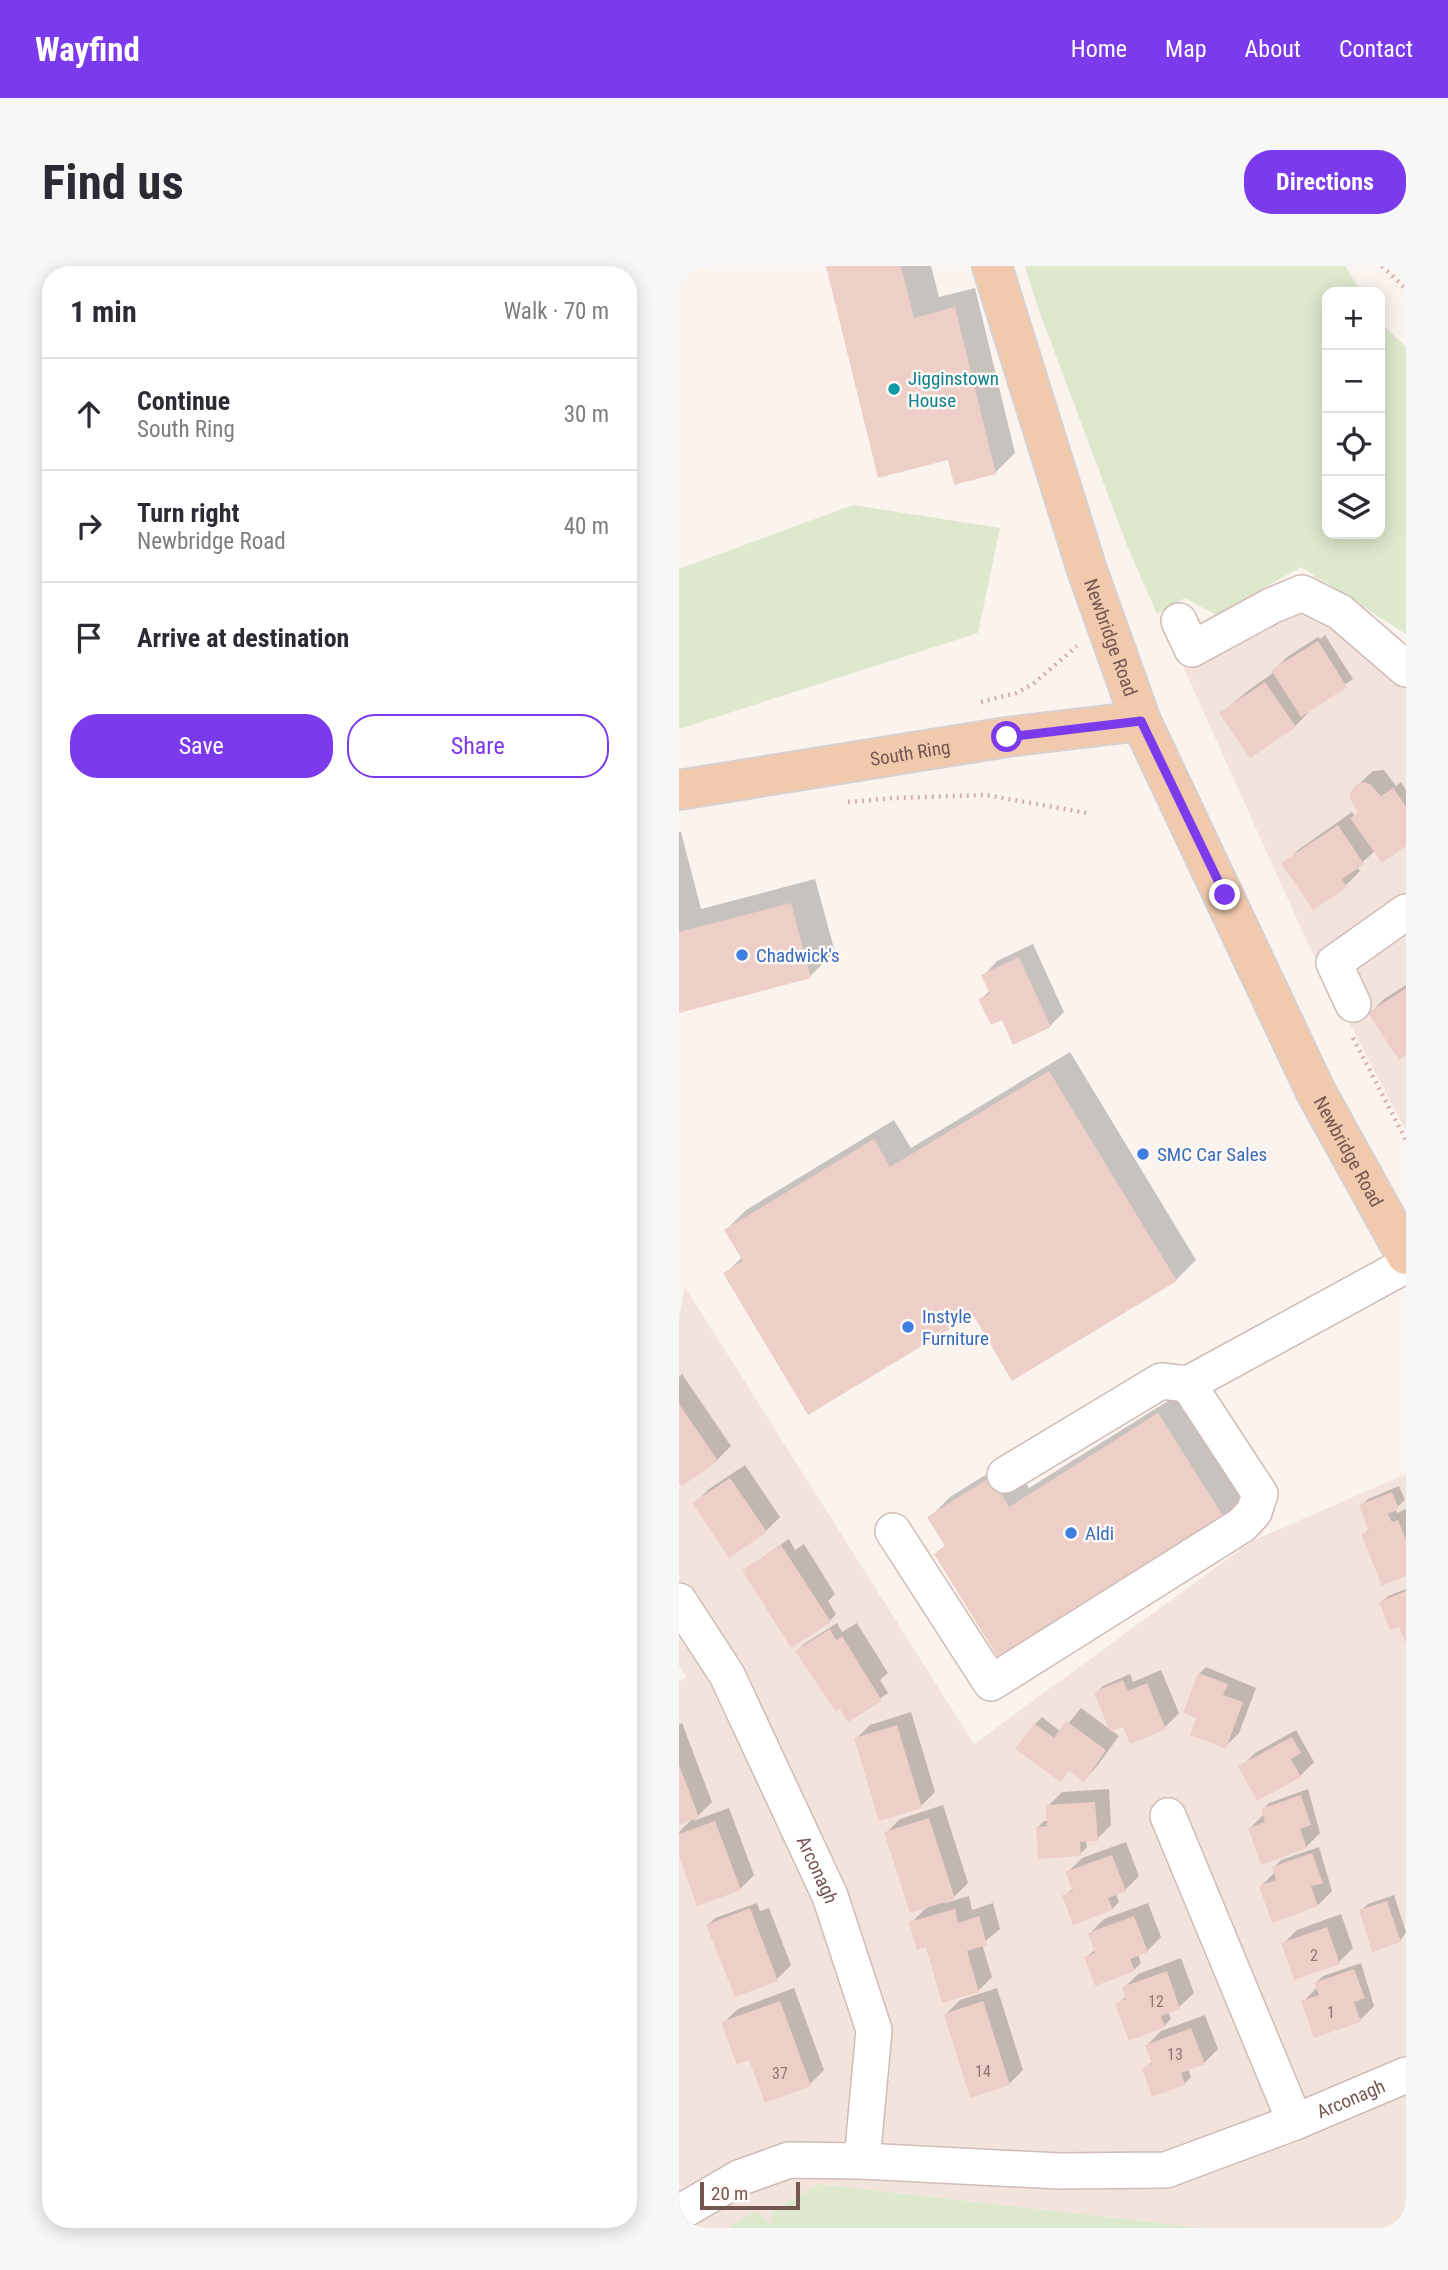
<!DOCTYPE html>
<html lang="en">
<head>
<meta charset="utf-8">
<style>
	body { margin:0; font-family:"Roboto Condensed",sans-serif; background:#f7f7f7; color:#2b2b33 }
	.controls { position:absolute; right:21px; top:21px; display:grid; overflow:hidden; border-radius:14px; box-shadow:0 4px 18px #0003 }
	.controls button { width:63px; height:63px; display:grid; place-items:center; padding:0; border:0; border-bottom:2px solid #e1e1e2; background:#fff; color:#2b2b33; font:35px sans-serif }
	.scale { position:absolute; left:21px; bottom:18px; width:100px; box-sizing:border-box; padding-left:7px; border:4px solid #755752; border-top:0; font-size:19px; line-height:24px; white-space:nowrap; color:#755752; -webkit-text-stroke:5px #fef8f4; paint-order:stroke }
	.stop { position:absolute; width:21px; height:21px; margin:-16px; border:5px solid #7c3aed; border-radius:50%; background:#fff }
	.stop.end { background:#7c3aed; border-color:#fff; box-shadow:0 2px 7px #0008 }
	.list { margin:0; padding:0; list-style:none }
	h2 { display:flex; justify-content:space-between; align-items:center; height:91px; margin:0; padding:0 28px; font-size:30px }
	h2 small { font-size:23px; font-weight:400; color:#7c7c81 }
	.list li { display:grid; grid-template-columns:46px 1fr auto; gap:21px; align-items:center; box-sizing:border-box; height:112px; padding:0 28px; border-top:2px solid #e1e1e2 }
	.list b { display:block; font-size:26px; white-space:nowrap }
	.list p { margin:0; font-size:23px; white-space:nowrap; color:#7c7c81 }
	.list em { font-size:23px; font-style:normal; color:#7c7c81 }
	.actions { display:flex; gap:14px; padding:21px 28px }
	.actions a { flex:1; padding:16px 0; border:2px solid #7c3aed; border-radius:28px; text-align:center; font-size:24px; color:#7c3aed }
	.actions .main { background:#7c3aed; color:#fff }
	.icon { flex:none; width:38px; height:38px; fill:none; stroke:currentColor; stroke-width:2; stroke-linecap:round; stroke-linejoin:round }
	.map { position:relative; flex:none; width:727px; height:1962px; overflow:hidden; border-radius:28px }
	header { display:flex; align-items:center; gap:42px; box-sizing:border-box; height:98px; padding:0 35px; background:#7c3aed; color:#fff }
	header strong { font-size:33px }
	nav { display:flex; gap:38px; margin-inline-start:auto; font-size:24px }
	.intro { display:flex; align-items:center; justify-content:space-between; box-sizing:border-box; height:168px; padding:0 42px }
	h1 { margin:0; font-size:49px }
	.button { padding:18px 32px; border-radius:28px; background:#7c3aed; color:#fff; font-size:24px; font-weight:700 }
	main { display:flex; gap:42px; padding:0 42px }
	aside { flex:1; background:#fff; border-radius:28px; box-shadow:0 4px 18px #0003 }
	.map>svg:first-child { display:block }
	.residential { fill:#f2e4dd }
	.green { fill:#dee8cd }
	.shadow { fill:#0003 }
	.building { fill:#eecfc8 }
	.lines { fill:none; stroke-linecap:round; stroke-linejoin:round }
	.minor-casing { stroke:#cfbcb6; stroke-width:38 }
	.major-casing { stroke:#d8d0cf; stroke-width:42 }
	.path { stroke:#d3b1ab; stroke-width:4.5; stroke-dasharray:2 5; stroke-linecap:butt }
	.minor { stroke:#fff; stroke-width:35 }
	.major { stroke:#f1caae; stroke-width:38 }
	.route { stroke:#7c3aed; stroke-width:9 }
	.culture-dot { fill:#0f9aa8; stroke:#fef8f4; stroke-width:2.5 }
	.shop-dot { fill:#3f7fe0; stroke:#fef8f4; stroke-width:2.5 }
	.labels { text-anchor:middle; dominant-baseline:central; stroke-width:5; stroke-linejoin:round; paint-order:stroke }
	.number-label { font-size:16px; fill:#937570 }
	.culture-label { font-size:19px; fill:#0d838f; stroke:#fef8f4; text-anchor:start }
	.street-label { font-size:19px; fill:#755752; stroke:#fef8f4 }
	.shop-label { font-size:19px; fill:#366cbe; stroke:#fef8f4; text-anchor:start }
</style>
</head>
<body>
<header>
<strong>Wayfind</strong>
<nav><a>Home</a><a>Map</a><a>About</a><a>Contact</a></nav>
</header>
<div class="intro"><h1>Find us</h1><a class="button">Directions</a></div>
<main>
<aside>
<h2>1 min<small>Walk · 70 m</small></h2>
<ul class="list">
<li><svg class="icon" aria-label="ahead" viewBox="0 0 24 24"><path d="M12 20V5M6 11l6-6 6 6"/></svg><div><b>Continue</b><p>South Ring</p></div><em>30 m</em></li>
<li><svg class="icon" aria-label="right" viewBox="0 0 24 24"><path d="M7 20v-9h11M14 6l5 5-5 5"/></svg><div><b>Turn right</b><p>Newbridge Road</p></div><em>40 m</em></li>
<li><svg class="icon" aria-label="arrive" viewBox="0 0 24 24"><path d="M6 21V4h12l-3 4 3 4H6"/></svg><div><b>Arrive at destination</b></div></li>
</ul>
<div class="actions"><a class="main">Save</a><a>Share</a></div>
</aside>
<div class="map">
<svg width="727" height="1962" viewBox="0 0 727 1962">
	<rect width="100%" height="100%" fill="#fbf3ee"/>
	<g class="residential">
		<path d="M636,309L727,382V865L629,678L498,387Z"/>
		<path d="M6,1021L295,1478L573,1275L727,1208V1962H526L140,1918L94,1944L92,1962H0V1415L8,1412L0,1400V1050Z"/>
	</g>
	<g class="green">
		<path d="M346,0H666L682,26H648V268H701V56L727,81V368L622,301L537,349L506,332L478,348L449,282L358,39Z"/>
		<path d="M174,239L321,262L299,367L0,463V303Z"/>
		<path d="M140,1918L516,1961L526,1962H49L76,1945L92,1958L94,1944Z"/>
	</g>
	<g class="shadow">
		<path d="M149,0H252L260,31L296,22L336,187L316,207L271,192Z"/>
		<path d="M646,369L674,413L629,444L630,446L616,460L542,447L570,424L595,406L594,405L608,391L639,371L641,373Z"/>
		<path d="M705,504L717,520L722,516L727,524V578L696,585L678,601L681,605L667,619L634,642L605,598L619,584L673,546L676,550L680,546L679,519L694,505Z"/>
		<path d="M0,566H2L22,643L136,613L156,686L131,710L0,745Z"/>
		<path d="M354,678L385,746L371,760L324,751L301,734L311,724L304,710L318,695Z"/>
		<path d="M727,719V787L691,747L705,733Z"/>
		<path d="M391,786L517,994L497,1014L46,1008L63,991L47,964L67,944L215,854L232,882Z"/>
		<path d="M3,1108L52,1180L38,1194L0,1214V1111Z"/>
		<path d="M500,1128L565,1232L545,1252L257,1288L267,1278L251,1251L271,1231L332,1193L350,1222Z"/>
		<path d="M66,1199L101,1251L87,1265L16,1237L30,1223Z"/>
		<path d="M720,1220L726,1234L716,1243L718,1247L727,1243V1308L684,1269L691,1262L682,1240L689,1233Z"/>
		<path d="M110,1273L116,1284L125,1278L156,1328L149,1335L157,1348L151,1355L65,1304Z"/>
		<path d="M727,1323V1373L721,1359L702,1337L709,1330Z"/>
		<path d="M158,1357L163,1366L178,1357L209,1407L201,1414L209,1427L170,1454L118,1385L125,1378Z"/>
		<path d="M527,1401L577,1422L560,1467L546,1481L520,1408Z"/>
		<path d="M482,1404L500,1447L486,1461L445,1458L417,1427L424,1420L451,1408L454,1416Z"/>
		<path d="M402,1442L440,1470L418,1500L405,1514L391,1504L356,1458L363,1451L382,1466Z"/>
		<path d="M232,1446L256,1526L242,1540L177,1473L191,1459Z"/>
		<path d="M3,1457L33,1536L14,1555L50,1542L75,1609L61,1623L0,1585V1566L14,1552L0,1557V1458Z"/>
		<path d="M617,1464L635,1496L621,1510L562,1501L576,1487Z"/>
		<path d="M430,1523L432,1559L418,1573L407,1574L408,1581L401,1588L358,1562L365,1555H370L369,1540L383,1526Z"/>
		<path d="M629,1523L641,1567L627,1581L571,1562L585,1548L584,1544L590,1537Z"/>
		<path d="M264,1539L289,1617L275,1631L265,1634L266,1637L290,1630L293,1644L314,1637L321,1663L303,1678L313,1711L299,1725L248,1679L232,1657L250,1639L207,1567L221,1553Z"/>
		<path d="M447,1576L460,1610L446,1624L437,1627L440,1636L433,1643L385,1630L395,1622L389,1606L403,1592Z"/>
		<path d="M640,1581L653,1625L639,1639L582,1620L596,1606L595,1601L602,1594Z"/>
		<path d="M715,1629L727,1666L721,1675L682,1644L689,1638Z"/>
		<path d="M78,1637L81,1645L90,1642L112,1699L98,1713L29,1659L36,1652Z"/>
		<path d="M469,1637L482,1671L468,1685L459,1688L462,1697L455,1704L407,1691L416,1684L411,1667L425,1653Z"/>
		<path d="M662,1648L674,1682L660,1696L604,1678L618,1664Z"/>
		<path d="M502,1692L515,1727L500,1741L489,1745L492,1753L485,1760L438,1738L448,1730L445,1722L459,1708Z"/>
		<path d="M682,1697L695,1740L681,1754L624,1736L638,1721L637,1717L644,1710Z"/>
		<path d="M115,1722L145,1804L131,1818L71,1792L44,1757L59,1743Z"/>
		<path d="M318,1722L344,1804L330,1818L267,1748L281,1734Z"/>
		<path d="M526,1749L539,1783L525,1797L509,1803L512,1811L505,1818L465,1803L474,1795L468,1779L482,1765Z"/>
	</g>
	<g class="building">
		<path d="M147,0H222L235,52L276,41L317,208L275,219L269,194L199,212Z"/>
		<path d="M639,375L668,421L622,451L592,404Z"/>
		<path d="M586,416L617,461L571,492L540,447Z"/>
		<path d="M685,516L691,518L702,530L714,522L727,540V580L703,597L671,552L679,547L671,533V527L678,518Z"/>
		<path d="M659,559L685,598L663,613L668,621L634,644L602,597Z"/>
		<path d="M112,637L132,712L0,747V666Z"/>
		<path d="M340,691L372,761L334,779L323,754L312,759L299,733L311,728L302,709Z"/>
		<path d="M727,722V789L720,794L689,747Z"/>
		<path d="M370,805L498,1015L333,1115L294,1049L129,1149L44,1007L64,995L45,964L195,873L211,901Z"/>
		<path d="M0,1138L39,1195L3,1220L0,1217Z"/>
		<path d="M479,1147L546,1253L321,1395L255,1288L266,1280L248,1251L312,1211L330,1241Z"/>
		<path d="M51,1212L88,1266L50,1292L13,1237Z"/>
		<path d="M713,1226L720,1243L709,1248L713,1256L719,1254L727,1274V1310L703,1320L682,1268L690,1265L680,1239Z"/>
		<path d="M102,1279L152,1356L112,1382L63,1304Z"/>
		<path d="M727,1325V1378L720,1361L711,1364L700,1336Z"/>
		<path d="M151,1363L157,1374L163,1370L203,1435L169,1456L161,1443L157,1446L116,1385Z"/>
		<path d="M519,1407L549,1418L544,1429L564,1436L547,1483L511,1469L517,1452L504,1447Z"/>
		<path d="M444,1414L449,1425L468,1417L487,1463L451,1478L444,1461L431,1466L415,1426Z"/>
		<path d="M387,1455L427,1484L405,1516L390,1505L382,1516L336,1483L355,1457L375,1472Z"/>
		<path d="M218,1459L243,1542L200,1555L175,1472Z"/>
		<path d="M613,1471L622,1487L612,1493L622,1511L578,1535L559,1500Z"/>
		<path d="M0,1499L20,1551L0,1559Z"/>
		<path d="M622,1529L632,1559L621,1563L628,1582L582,1599L569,1562L586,1556L582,1543Z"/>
		<path d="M416,1536L419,1575L401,1576L402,1590L359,1593L357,1561L368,1560L367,1539Z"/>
		<path d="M250,1552L276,1633L231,1647L205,1566Z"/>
		<path d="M36,1555L62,1624L18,1640L0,1590V1568Z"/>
		<path d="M633,1587L644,1617L632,1620L639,1640L593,1657L580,1620L597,1614L593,1601Z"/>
		<path d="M433,1589L447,1625L429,1632L434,1644L394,1659L383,1629L394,1625L386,1606Z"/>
		<path d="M708,1635L722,1676L693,1686L680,1644Z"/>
		<path d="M71,1642L99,1715L56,1731L27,1659Z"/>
		<path d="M276,1643L279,1657L300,1650L308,1679L288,1685L300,1726L263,1737L247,1681L238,1684L230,1656Z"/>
		<path d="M455,1650L469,1686L451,1693L456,1705L416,1720L405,1691L416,1687L409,1667Z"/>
		<path d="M648,1661L661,1698L615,1714L602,1677Z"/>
		<path d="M675,1703L686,1732L675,1736L682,1756L635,1772L622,1735L640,1729L635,1717Z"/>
		<path d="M488,1705L501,1743L482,1750L486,1761L450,1775L436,1737L447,1733L443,1721Z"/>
		<path d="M101,1735L132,1820L86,1837L70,1794L58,1799L42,1756Z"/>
		<path d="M304,1735L331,1819L291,1832L265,1748Z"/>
		<path d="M512,1762L526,1798L502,1807L506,1819L473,1831L463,1802L473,1798L466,1779Z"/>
	</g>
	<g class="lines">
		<g class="minor-casing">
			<g id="minor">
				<path d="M500,355L513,383L592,340L623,327L661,346L727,403"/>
				<path d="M674,738L655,697L727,646"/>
				<path d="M326,1209L482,1115L509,1118"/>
				<path d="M214,1265L312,1417L563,1259L575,1246L581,1228L509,1118L727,999"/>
				<path id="s1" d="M0,1335L48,1409L151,1630L195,1764L183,1895"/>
				<path d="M489,1550L616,1856"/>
				<path id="s2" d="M0,1947L60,1912L110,1894L183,1895L380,1905L487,1904L616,1856L727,1809"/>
			</g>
		</g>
		<g class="major-casing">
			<g id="major">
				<path id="s3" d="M313,0L408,304L462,455L637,826L727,989"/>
				<path id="s4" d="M0,524L328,471L462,455"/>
			</g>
		</g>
		<g class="path">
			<path d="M703,0L727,23"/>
			<path d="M302,436L337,427L354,418L398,380"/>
			<path d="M169,536L214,532L307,529L408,547"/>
			<path d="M674,772L727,874"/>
		</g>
		<use href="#minor" class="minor"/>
		<use href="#major" class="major"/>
	</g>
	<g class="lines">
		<path class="route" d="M328,471L462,455L546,629"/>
	</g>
	<circle class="culture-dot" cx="215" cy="123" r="7"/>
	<g class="shop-dot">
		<circle cx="63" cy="689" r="7"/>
		<circle cx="464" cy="888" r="7"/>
		<circle cx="229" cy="1061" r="7"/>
		<circle cx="392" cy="1267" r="7"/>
	</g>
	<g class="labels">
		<g class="number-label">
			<text x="635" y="1689">2</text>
			<text x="477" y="1735">12</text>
			<text x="652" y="1746">1</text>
			<text x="496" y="1788">13</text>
			<text x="304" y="1805">14</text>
			<text x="101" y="1807">37</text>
		</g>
		<g class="culture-label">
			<text x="229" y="112">Jigginstown<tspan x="229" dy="22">House</tspan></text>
		</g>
		<g class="street-label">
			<text stroke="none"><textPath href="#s3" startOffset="390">Newbridge Road</textPath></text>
			<text stroke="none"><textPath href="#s4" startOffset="234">South Ring</textPath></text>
			<text stroke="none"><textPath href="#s3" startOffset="957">Newbridge Road</textPath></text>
			<text stroke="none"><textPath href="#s1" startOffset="303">Arconagh</textPath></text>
			<text stroke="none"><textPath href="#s2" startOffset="698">Arconagh</textPath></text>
		</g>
		<g class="shop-label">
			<text x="77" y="689">Chadwick's</text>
			<text x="478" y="888">SMC Car Sales</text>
			<text x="243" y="1050">Instyle<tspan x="243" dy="22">Furniture</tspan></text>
			<text x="406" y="1267">Aldi</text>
		</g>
	</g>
</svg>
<div class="controls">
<button>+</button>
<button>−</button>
<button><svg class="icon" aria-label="locate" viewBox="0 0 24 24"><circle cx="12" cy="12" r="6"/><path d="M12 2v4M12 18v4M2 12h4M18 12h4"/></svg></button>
<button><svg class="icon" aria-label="layers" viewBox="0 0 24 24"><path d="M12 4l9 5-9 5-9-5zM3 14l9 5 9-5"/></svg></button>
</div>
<div class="scale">20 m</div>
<div class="stop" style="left:328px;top:471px"></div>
<div class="stop end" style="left:546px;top:629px"></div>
</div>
</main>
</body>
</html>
